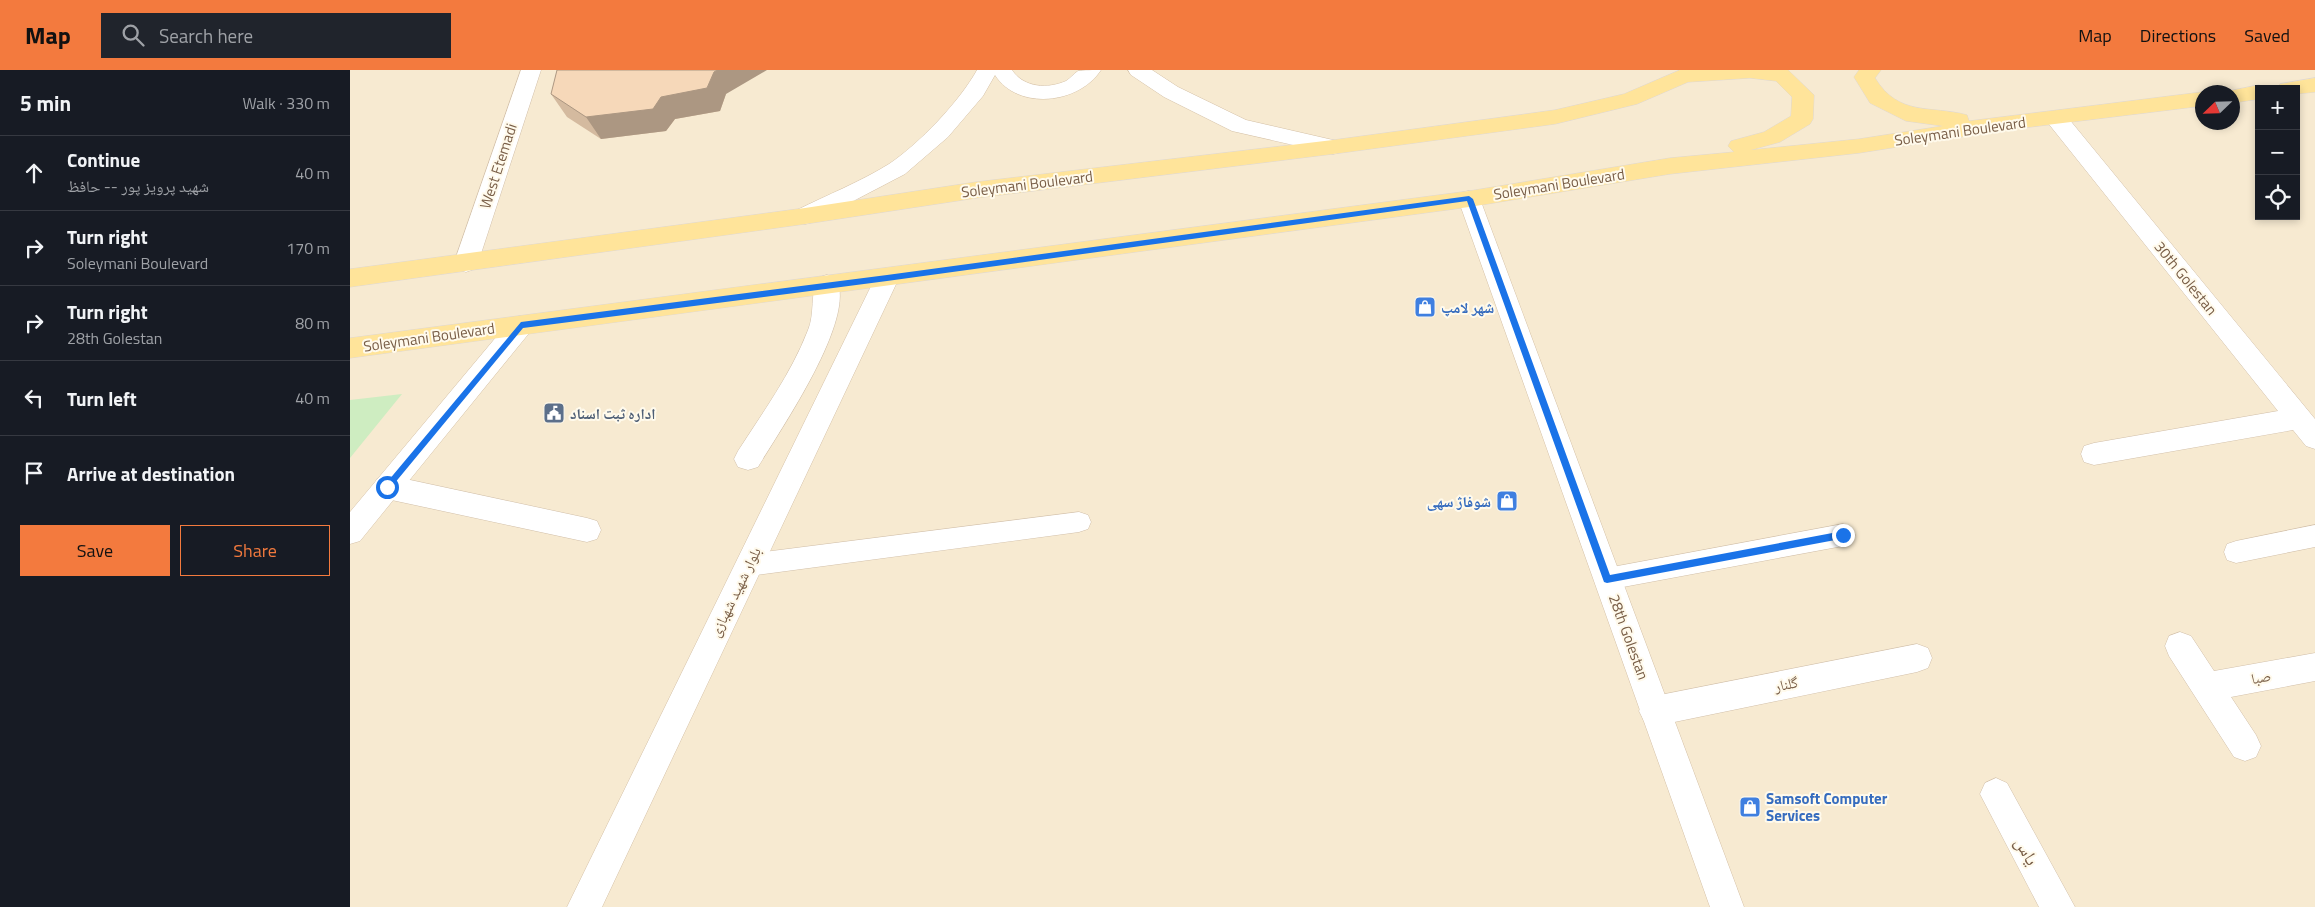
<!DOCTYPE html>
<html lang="en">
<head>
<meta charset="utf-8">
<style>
	body { margin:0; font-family:"Titillium Web","Noto Naskh Arabic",sans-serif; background:#20242c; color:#f1f3f6 }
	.controls { position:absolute; right:15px; top:15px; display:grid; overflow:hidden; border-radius:0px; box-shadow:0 2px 8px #0003 }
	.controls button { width:45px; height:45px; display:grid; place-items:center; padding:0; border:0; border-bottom:1px solid #363941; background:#171b24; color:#f1f3f6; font:25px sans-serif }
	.compass { position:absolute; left:1845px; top:15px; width:45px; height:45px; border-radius:50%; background:#171b24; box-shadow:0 2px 8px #0003; rotate:247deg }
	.stop { position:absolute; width:15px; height:15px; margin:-11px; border:4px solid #1a73e8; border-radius:50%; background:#fff }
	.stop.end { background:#1a73e8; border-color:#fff; box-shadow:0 1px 5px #0008 }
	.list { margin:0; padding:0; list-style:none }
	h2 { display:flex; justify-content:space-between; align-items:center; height:65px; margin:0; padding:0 20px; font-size:21px }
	h2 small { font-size:16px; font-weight:400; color:#9ea1a6 }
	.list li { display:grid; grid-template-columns:32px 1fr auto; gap:15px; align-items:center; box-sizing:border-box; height:75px; padding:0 20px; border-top:1px solid #363941 }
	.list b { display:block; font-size:19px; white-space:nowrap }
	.list p { margin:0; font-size:16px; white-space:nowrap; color:#9ea1a6 }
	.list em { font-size:16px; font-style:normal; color:#9ea1a6 }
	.actions { display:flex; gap:10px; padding:15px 20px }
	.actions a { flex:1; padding:11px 0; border:1px solid #f37a3e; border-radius:0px; text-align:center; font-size:18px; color:#f37a3e }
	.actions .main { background:#f37a3e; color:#111 }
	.icon { flex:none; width:28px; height:28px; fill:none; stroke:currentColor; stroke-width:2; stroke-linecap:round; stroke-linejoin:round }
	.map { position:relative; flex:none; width:1965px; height:837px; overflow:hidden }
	header { display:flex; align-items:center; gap:30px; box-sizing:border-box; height:70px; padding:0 25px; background:#f37a3e; color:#111 }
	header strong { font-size:24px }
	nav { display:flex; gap:28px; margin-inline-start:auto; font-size:18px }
	.search { width:350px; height:45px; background:#20242c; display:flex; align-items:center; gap:12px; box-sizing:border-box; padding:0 18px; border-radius:0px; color:#9ea1a6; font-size:19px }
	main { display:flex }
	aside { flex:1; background:#171b24 }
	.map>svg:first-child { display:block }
	.residential { fill:#f7ead1; fill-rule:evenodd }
	.green { fill:#ceedc1 }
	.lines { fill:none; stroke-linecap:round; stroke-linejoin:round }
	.lane-casing { stroke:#d1bfa9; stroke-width:1 }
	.street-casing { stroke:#d1bfa9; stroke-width:1 }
	.secondary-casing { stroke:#d4c0a6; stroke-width:1 }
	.primary-casing { stroke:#dfd8d3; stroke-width:1 }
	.lane { fill:#fff; fill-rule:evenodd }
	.street { fill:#fff; fill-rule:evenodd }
	.secondary { fill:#fff; fill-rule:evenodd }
	.primary { fill:#ffe49a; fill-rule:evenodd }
	.wall { fill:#d4ba9f }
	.shaded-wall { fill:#ac9782 }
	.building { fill:#f6d8b9; stroke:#ac9782 }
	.route { fill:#1a73e8 }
	.labels { text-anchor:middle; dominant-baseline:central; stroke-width:4; stroke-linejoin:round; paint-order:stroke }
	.street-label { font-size:15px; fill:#795e47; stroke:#fffaec }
	.shop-label { font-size:15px; font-weight:bold; fill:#366cbe; stroke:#fffaec; text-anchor:start }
	.service-label { font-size:15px; font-weight:bold; fill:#4e5e75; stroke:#fffaec; text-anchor:start }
	.near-street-label { font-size:18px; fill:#795e47; stroke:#fffaec }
</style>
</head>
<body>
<header>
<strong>Map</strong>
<div class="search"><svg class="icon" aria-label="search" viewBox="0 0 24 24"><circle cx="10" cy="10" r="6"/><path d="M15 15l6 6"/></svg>Search here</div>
<nav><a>Map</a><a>Directions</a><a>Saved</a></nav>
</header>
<main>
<aside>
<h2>5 min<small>Walk · 330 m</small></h2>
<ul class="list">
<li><svg class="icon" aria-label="ahead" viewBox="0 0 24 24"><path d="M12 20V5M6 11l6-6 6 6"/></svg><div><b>Continue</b><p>شهید پرویز پور -- حافظ</p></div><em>40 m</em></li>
<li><svg class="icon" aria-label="right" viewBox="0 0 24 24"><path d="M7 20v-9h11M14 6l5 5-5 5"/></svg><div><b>Turn right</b><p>Soleymani Boulevard</p></div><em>170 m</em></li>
<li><svg class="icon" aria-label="right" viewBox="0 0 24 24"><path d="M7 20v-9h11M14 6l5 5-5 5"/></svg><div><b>Turn right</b><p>28th Golestan</p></div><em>80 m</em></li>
<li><svg class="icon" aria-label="left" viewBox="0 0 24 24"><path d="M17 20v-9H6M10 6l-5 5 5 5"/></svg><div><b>Turn left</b></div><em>40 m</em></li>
<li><svg class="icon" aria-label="arrive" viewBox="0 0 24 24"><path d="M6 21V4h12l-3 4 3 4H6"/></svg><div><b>Arrive at destination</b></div></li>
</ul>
<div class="actions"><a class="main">Save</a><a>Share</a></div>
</aside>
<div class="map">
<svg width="1965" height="837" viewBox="0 0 1965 837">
	<rect width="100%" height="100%" fill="#fef7e4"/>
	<path class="residential" d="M0,0H1965V837H0ZM1909,19H1946V146H1909ZM1852,22H1882V52H1852Z"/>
	<path class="green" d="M52,324L0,388V330Z"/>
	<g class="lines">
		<g class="lane-casing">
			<g id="lane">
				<path d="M729,442L738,445L741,452L738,459L729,462L399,506L390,503L387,495L390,487L399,484Z"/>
				<path d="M1493,454L1502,458L1505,465L1502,472L1493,476L1257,520L1248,517L1244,509L1248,501L1257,498Z"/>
				<path d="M1965,455V477L1886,493L1877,490L1874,482L1877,474L1886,471Z"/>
			</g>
		</g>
		<g class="street-casing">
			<g id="street">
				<path d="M171,0H191L128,193L124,199L116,202L108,199L104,193Z"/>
				<path d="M1706,41L1714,43L1965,349V379L1956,376L1943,360L1744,395L1734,392L1731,384L1734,376L1744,373L1928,341L1698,53L1695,48L1698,43Z"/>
				<path d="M477,205L486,208C508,248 430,360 408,397L398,400L388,397L384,389L388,381C413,342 441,304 458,260C465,244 460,223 468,208Z"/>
				<path d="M37,405L237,448L247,451L251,460L247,469L237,472L37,429L27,425L23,417L27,409Z"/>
				<path d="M1830,562L1841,566L1864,601L1965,583V611L1881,627L1906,665L1911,676L1906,687L1895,691L1884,687L1819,586L1815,576L1819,566Z"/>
				<path d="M1567,574L1578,578L1582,588L1578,598L1567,602L1305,656L1294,651L1289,641L1294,631L1305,626Z"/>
				<path d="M1646,708L1657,713L1725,837H1689L1630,724L1635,713Z"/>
			</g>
		</g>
		<g class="secondary-casing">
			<g id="secondary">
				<path d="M627,0H662C674,18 698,19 716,11C721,8 723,4 728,1C733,0 745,0 751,0C729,34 668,41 645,5L633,26L598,67L555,104L463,152L455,154L447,152L443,146L447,140C477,125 510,112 539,94C569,74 610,31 627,0Z"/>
				<path d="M778,0H802L828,17L896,50L983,70L991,72L994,77L991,82L983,84L882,61L814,27L781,5Z"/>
				<path d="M1119,121L1127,123L1130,129L1394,837H1360L1108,129L1111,123Z"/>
				<path d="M537,199L546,202L549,208L252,837H217L525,208L528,202Z"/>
				<path d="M171,246L180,248L183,255L180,262L10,471L0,474V442L162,248Z"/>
			</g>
		</g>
		<g class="primary-casing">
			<g id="primary">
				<path d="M1330,0H1438L1464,25L1463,49L1460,54L1430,72L1401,80L1509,69L1593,56L1556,51L1520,33L1504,7L1509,0H1531L1525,8C1549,47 1580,35 1617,45L1619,51L1852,22V36L1648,61L1509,83L1320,104L1119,137L0,288V268L1119,121L1320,88L1384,82L1378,76L1381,71L1414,62L1441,46L1442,27L1426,11L1400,8L1338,12L1287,34L1205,54L983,84L626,128L455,154L0,217V199L455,138L626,112L983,70L1205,40L1274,24Z"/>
				<path d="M1965,8V22L1946,24V19H1927L1930,14Z"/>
				<path d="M1909,15L1917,19H1909V29L1882,33V22H1874Z"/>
			</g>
		</g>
		<use href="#lane" class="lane"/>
		<use href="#street" class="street"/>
		<use href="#secondary" class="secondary"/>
		<use href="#primary" class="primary"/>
	</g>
	<path class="wall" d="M201,24H376L370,41L325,49L316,61L251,69L217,47Z"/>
	<path class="shaded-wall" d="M367,0H417L376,24L370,41L325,49L316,61L251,69L236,47L311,27Z"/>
	<path class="building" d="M207,0H367L364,2L357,18L311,27L303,39L236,47L201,24Z"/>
	<path class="route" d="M1119,126L1123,129L1260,505L1493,461L1497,465L1496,468L1257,513L1254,512L1117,131L537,211L173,258L39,420H34L33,417L171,252L537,205Z"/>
	<defs>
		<g id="shop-square" transform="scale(1.125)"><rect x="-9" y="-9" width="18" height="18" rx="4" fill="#3f7fe0" stroke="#fffaec"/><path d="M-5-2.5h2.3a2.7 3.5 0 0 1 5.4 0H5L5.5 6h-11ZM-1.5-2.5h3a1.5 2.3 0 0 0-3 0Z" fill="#fff"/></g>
		<g id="civic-square" transform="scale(1.125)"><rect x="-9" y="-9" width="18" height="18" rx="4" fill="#5c6f8a" stroke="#fffaec"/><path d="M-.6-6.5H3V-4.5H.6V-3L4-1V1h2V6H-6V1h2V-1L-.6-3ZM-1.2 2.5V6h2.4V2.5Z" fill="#fff"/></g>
	</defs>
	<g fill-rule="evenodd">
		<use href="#shop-square" x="1075" y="237"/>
		<use href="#civic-square" x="204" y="343"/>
		<use href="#shop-square" x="1157" y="431"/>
		<use href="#shop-square" x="1400" y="737"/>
	</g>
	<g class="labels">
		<g class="street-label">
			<text transform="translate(1610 61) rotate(-8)">Soleymani Boulevard</text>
			<text transform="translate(148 96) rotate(-72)">West Etemadi</text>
			<text transform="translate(677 114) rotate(-7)">Soleymani Boulevard</text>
			<text transform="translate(1209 114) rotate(-9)">Soleymani Boulevard</text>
			<text transform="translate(1836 208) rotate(51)">30th Golestan</text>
			<text transform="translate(79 267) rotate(-8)">Soleymani Boulevard</text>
			<text transform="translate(385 522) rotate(-64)">بلوار شهید شهبازی</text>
			<text transform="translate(1279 567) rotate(70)">28th Golestan</text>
			<text transform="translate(1911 607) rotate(-11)">صبا</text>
			<text transform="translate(1436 614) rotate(-12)">گلنار</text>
		</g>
		<g class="shop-label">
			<text x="1091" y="237">شهر لامپ</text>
			<text x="1141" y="431" text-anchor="end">شوفاژ سهی</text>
			<text x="1416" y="728">Samsoft Computer<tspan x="1416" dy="17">Services</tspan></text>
		</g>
		<g class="service-label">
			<text x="220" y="343">اداره ثبت اسناد</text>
		</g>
		<g class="near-street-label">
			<text transform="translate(1677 781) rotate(61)">یاس</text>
		</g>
	</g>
</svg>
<div class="controls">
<button>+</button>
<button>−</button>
<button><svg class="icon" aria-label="locate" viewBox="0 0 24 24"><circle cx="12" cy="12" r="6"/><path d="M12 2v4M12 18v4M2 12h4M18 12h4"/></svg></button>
</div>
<svg class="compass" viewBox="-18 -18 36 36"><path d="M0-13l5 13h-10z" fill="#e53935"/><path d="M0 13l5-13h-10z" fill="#9ea1a6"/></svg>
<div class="stop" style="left:37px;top:417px"></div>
<div class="stop end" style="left:1493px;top:465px"></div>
</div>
</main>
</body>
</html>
